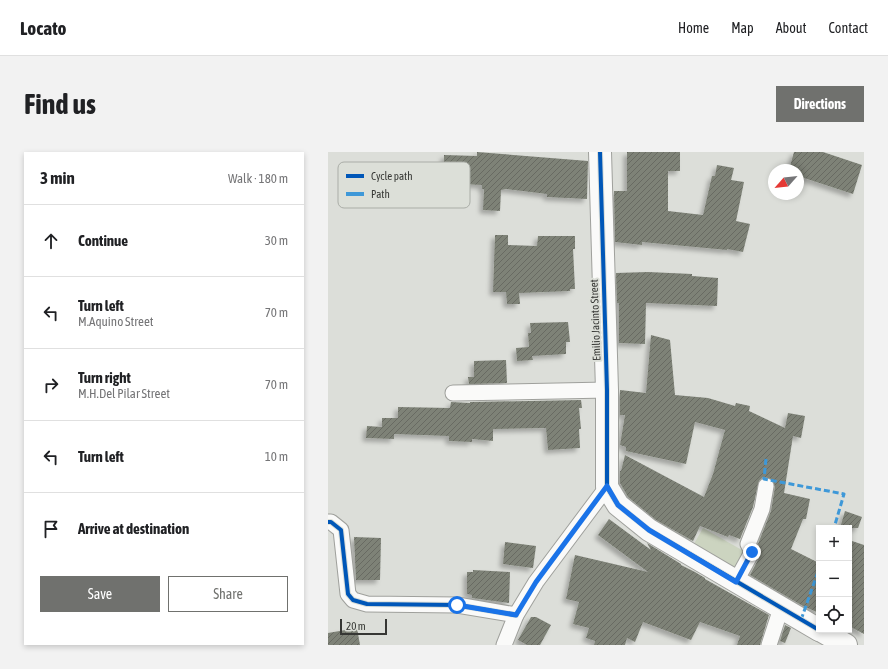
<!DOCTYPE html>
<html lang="en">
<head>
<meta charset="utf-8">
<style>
	body { margin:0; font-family:"Asap Condensed",sans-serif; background:#f2f2f2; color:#202124 }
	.controls { position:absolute; right:12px; bottom:12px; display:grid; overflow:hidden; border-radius:0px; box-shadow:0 2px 6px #0003 }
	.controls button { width:36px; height:36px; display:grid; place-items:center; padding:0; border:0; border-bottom:1px solid #e0e0e0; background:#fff; color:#202124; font:20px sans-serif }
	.compass { position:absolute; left:440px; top:12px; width:36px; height:36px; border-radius:50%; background:#fff; box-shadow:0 2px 6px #0003; rotate:243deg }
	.scale { position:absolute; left:12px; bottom:10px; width:47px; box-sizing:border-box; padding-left:4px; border:2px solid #363734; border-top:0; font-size:11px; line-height:14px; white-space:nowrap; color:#363734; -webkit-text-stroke:3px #dcdfd8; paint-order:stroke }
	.stop { position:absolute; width:12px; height:12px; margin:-9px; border:3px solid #1a73e8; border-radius:50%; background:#fff }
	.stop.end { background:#1a73e8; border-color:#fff; box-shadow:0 1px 4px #0008 }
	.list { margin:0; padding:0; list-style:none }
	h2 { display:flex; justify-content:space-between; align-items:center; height:52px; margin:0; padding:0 16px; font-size:17px }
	h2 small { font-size:13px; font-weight:400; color:#757577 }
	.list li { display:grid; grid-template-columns:26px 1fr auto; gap:12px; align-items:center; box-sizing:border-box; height:72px; padding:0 16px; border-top:1px solid #e0e0e0 }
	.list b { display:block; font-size:15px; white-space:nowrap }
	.list p { margin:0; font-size:13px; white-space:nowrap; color:#757577 }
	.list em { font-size:13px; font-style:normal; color:#757577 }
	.actions { display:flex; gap:8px; padding:12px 16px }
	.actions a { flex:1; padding:9px 0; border:1px solid #70716e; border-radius:0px; text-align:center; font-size:14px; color:#70716e }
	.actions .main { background:#70716e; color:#fff }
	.icon { flex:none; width:22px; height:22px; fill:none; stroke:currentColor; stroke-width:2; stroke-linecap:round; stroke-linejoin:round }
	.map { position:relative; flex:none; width:536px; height:493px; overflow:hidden; border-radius:0px }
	header { display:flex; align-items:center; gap:24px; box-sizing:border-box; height:56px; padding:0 20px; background:#fff; border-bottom:1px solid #e0e0e0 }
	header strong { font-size:19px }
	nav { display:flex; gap:22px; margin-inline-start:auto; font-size:14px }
	.intro { display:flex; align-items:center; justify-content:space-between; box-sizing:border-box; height:96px; padding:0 24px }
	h1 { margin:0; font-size:28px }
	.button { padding:10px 18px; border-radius:0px; background:#70716e; color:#fff; font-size:14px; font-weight:700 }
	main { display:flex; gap:24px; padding:0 24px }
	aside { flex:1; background:#fff; border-radius:0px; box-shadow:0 2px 6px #0003 }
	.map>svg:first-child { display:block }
	.pitch { fill:#ccd4c0 }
	.building { fill:url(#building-hatch); filter:url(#shadow) }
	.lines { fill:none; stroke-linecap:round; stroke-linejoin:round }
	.street-casing { stroke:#9fa09c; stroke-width:17 }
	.secondary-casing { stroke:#9fa09c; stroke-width:24 }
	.street { stroke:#fafaf9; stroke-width:15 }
	.secondary { stroke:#fafaf9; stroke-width:22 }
	.quiet { stroke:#3e98d8; stroke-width:3; stroke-dasharray:6 3; stroke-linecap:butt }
	.cycleway-casing { stroke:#dcdfd8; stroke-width:6 }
	.cycleway { stroke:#0057b8; stroke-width:4 }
	.route { stroke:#1a73e8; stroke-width:5 }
	.labels { text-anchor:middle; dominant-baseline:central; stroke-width:4; stroke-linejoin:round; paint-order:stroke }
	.street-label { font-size:11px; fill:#363734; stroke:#dcdfd8 }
	.key { fill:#dcdfd8; stroke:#aaada7; stroke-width:1 }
	.key-label { font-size:11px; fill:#363734 }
</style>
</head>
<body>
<header>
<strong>Locato</strong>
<nav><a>Home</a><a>Map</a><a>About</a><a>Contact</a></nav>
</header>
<div class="intro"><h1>Find us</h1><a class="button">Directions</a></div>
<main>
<aside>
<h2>3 min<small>Walk · 180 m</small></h2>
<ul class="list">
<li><svg class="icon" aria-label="ahead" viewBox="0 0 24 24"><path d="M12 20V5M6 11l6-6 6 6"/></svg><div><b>Continue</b></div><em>30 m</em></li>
<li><svg class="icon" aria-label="left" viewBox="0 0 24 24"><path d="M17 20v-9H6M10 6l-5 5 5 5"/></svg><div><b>Turn left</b><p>M.Aquino Street</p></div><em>70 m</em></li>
<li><svg class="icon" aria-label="right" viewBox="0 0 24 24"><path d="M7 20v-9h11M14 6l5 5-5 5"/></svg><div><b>Turn right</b><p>M.H.Del Pilar Street</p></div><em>70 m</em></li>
<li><svg class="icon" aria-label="left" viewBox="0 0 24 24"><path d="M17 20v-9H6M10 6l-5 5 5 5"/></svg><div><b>Turn left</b></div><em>10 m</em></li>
<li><svg class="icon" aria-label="arrive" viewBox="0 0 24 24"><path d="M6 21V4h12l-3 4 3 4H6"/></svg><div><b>Arrive at destination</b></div></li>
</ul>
<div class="actions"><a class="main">Save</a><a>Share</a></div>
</aside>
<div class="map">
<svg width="536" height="493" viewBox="0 0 536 493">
	<defs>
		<pattern id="building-hatch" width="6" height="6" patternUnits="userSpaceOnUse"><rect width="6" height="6" fill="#7e8277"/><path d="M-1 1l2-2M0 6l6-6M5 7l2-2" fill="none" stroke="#686b62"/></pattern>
		<filter id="shadow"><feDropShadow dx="-3.5" dy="3.5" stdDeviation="2" flood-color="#0004"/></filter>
	</defs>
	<rect width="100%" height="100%" fill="#dcded9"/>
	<path class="pitch" d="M375,376L421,402L408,425L362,399Z"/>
	<g class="building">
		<path d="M149,0L260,9L259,47L219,45V42L178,37L173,38L172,59L155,58L156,37H154V33L115,31L116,3L149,4Z"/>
		<path d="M299,0H352V19H340V59L375,63L384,24H387L389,13L406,16L403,28L416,30L408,69L422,72L415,100L399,97V98L314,90V93L287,90L286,39H299Z"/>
		<path d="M466,0H495L534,13L525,42L470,24V18H461Z"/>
		<path d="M167,83H180V93L209,94L210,84H247V97H245L247,137H242V139L191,141L192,152H179L178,140H165Z"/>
		<path d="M320,120L364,122V124L390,126L389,154L318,151L317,192L291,191V151H289L288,121Z"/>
		<path d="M240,170L242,190H238V202L204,204L205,208L189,209L188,196L201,195L200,181H203L202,171Z"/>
		<path d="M323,183L342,188L347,243L380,246L407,254L408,251L422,254L421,259L457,276L460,261L477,264L473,286L465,284L456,341L482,347L478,367H475L463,397L491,411V461L475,454L422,423L432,404L433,400L430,392L443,359L447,335L443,327L435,325L431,329L425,355L412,387L401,383L400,385L372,374L365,389L328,368L300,345L292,331V319H293L297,303L376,345L385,322L397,278L367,270L358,312L298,299V295L292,293L297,263H292V238L318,241Z"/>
		<path d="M178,208L179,231L141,232L140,225H146V209Z"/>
		<path d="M253,248L254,256H251L253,277H251L252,296L220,298L218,276L165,277V289L144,287V290L121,289V284L66,282V287L38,286L39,274L54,275V266H70V255L122,256L123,250L142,251V250Z"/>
		<path d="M517,359L534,365L530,376H512Z"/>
		<path d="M281,367L323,398L319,391L353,412V413L367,420L377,426V427L441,463L432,493H409L412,484L372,470L363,488L315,470L307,490L299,486L297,493H266L267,489L258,486L261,476L245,472L251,450L238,447L247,403L320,420L270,383Z"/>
		<path d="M26,385L53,386L52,428H28Z"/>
		<path d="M521,388L536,393V482L521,474Z"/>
		<path d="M177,390L208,394L205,416L175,412Z"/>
		<path d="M145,418L182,420L181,451L144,446V443L139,442V420H145Z"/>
		<path d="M203,465H208L223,473L212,493H199L190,488Z"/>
		<path d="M457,473L463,476L457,491L452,489Z"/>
		<path d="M29,476L32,493H0V481Z"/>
	</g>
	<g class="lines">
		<g class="street-casing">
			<g id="street">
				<path d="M125,241L279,238"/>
				<path d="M0,370H3L13,378L20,442L25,448L39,452L129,453L188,463"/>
				<path d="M408,429L424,400L420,392L434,357L438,334"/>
				<path d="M176,493L188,463L208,430L279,335"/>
				<path d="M441,493L453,456"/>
			</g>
		</g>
		<g class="secondary-casing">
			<g id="secondary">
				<path d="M272,0L279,238V335L290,353L321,378L491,478"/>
				<path d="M492,478L518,493"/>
			</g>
		</g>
		<use href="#street" class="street"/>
		<use href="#secondary" class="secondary"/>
		<g class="quiet">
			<path d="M438,307L436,327L516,342L506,376"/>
			<path d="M473,468L491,417"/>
		</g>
		<g class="cycleway-casing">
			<g id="cycleway">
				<path d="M272,0L279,238V335L290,353L321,378L491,478"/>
				<path d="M0,370H3L13,378L20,442L25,448L39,452L129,453L188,463"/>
			</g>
		</g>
		<use href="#cycleway" class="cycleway"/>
	</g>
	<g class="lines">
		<path class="route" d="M129,453L188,463L208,430L279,334L290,353L321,378L408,430L424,400"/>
	</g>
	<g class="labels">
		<g class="street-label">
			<text transform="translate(267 168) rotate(-92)">Emilio Jacinto Street</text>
		</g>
	</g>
	<rect x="10" y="10" width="132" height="46" rx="6" class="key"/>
	<rect x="18" y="22" width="18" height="4" fill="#0057b8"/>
	<rect x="18" y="40" width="18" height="4" fill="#3e98d8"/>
	<g class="key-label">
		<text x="43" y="28">Cycle path</text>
		<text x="43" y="46">Path</text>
	</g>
</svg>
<div class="controls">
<button>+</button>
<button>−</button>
<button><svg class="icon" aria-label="locate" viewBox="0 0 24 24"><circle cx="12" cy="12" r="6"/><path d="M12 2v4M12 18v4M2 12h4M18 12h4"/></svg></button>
</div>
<svg class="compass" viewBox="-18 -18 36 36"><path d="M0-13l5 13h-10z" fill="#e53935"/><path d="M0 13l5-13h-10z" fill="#757577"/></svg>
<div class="scale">20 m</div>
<div class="stop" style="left:129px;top:453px"></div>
<div class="stop end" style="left:424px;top:400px"></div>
</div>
</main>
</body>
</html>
